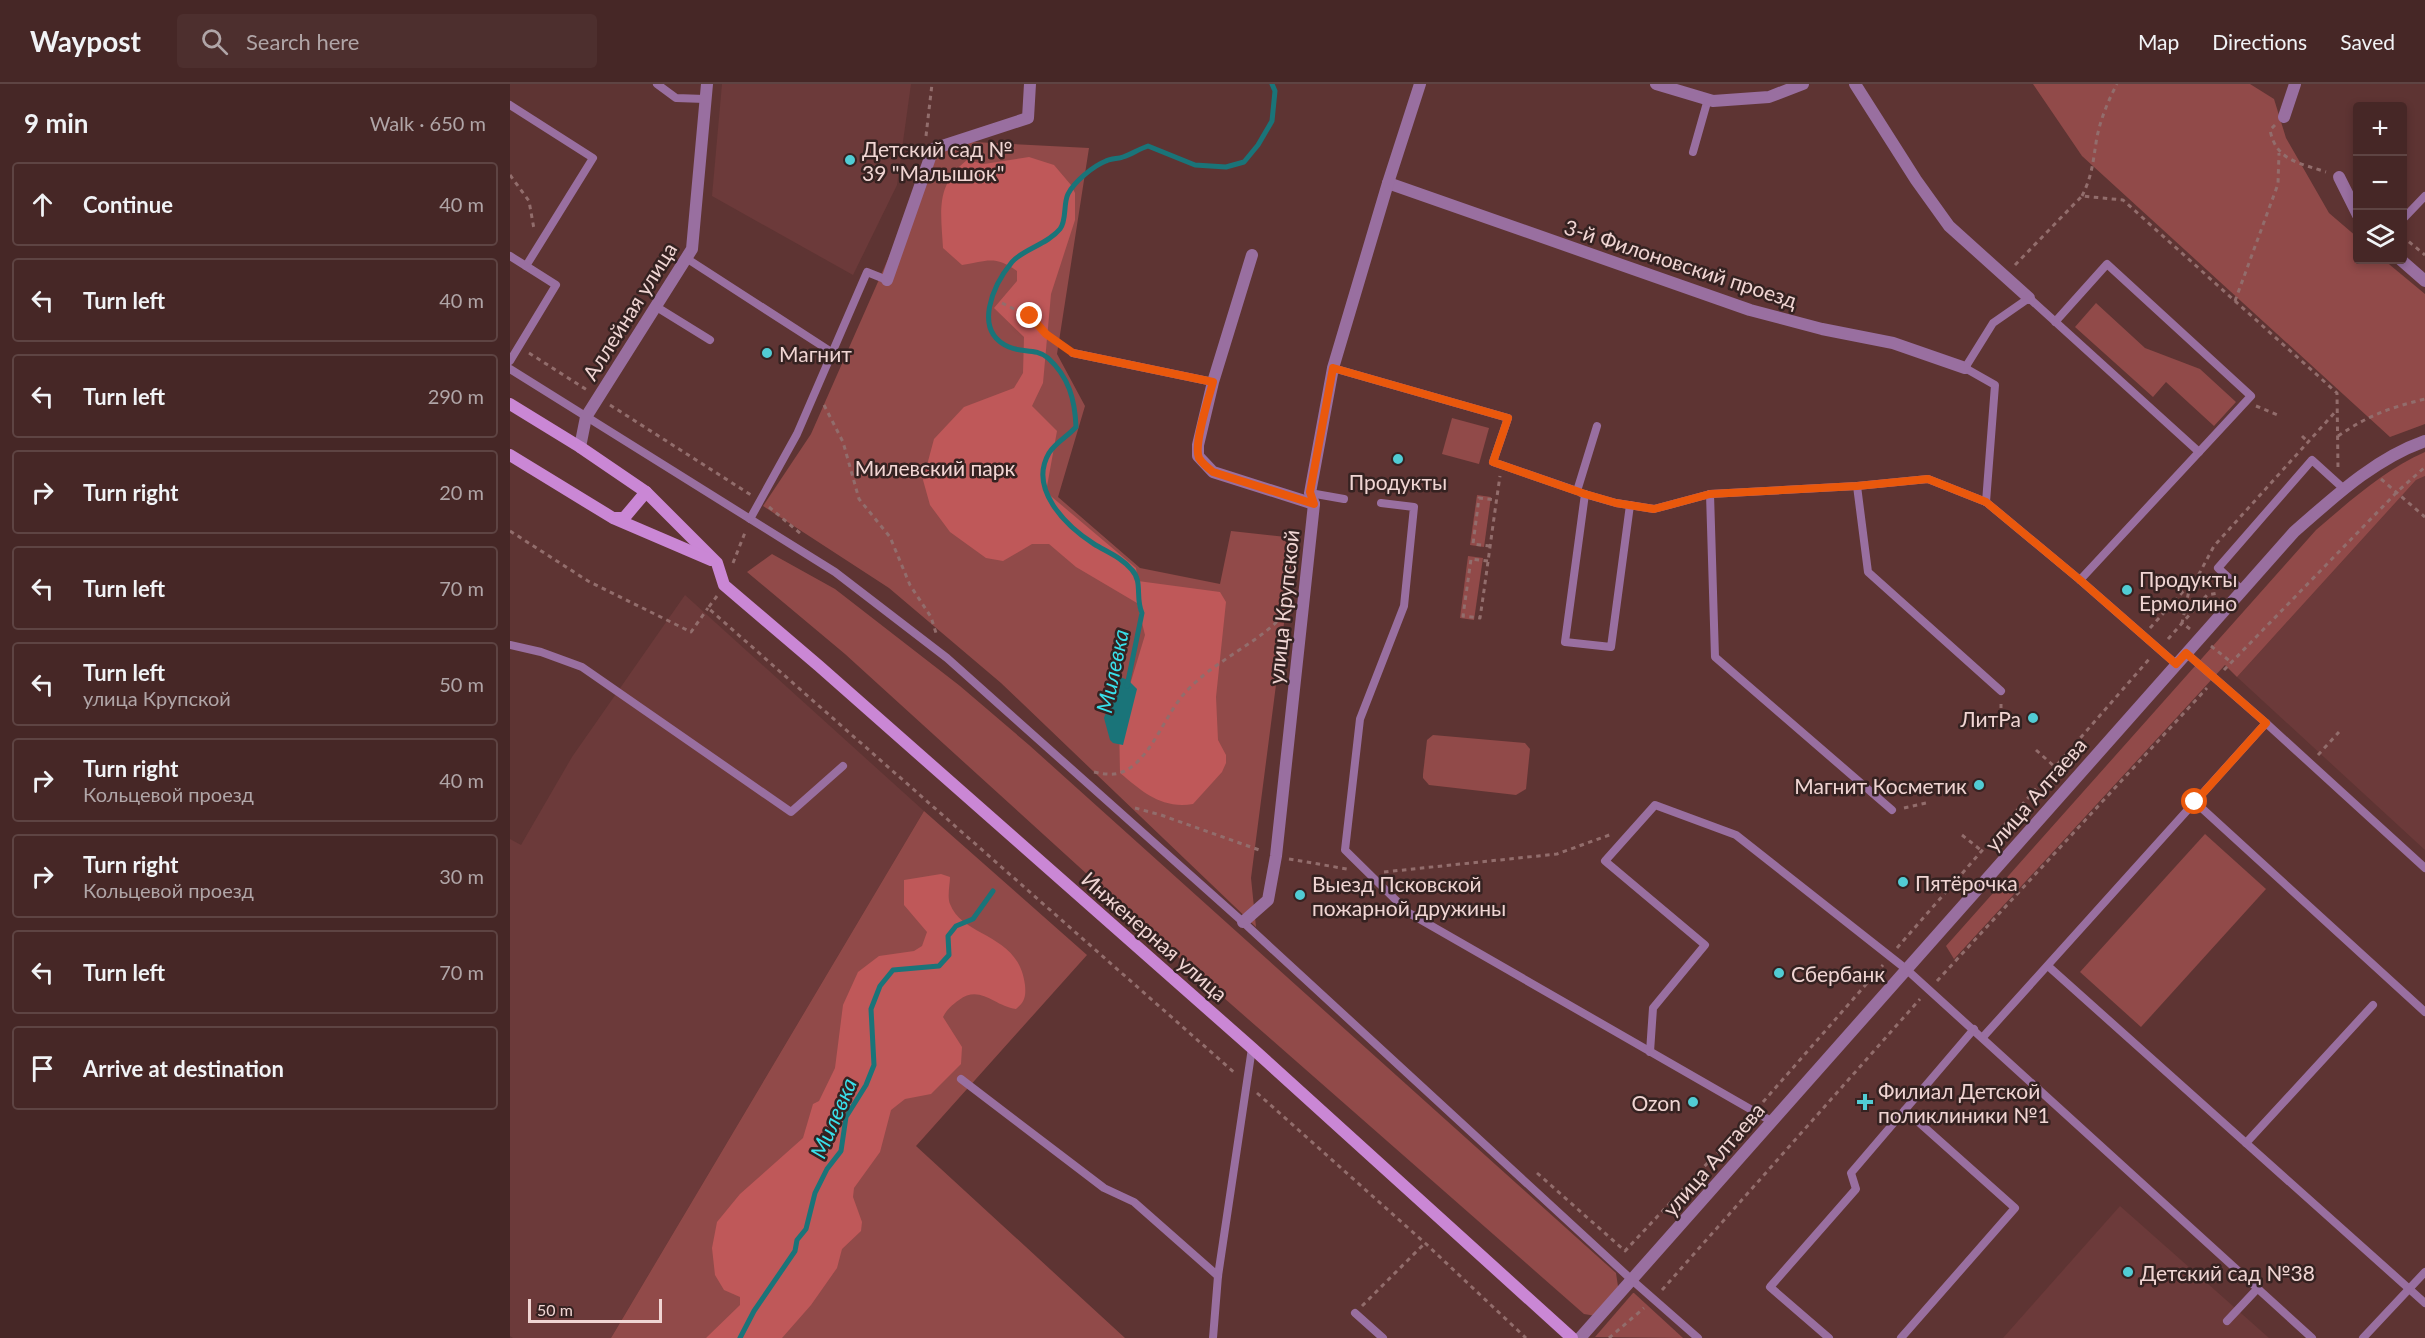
<!DOCTYPE html>
<html lang="en">
<head>
<meta charset="utf-8">
<style>
	body { margin:0; font-family:Lato,sans-serif; background:#4d2f2e; color:#f1f3f6 }
	.controls { position:absolute; right:18px; top:18px; display:grid; overflow:hidden; border-radius:6px; box-shadow:0 3px 9px #0003 }
	.controls button { width:54px; height:54px; display:grid; place-items:center; padding:0; border:0; border-bottom:2px solid #5e4443; background:#462726; color:#f1f3f6; font:30px sans-serif }
	.scale { position:absolute; left:18px; bottom:15px; width:134px; box-sizing:border-box; padding-left:6px; border:3px solid #f0d5d3; border-top:0; font-size:16px; line-height:21px; white-space:nowrap; color:#f0d5d3; -webkit-text-stroke:4px #352221; paint-order:stroke }
	.stop { position:absolute; width:18px; height:18px; margin:-14px; border:4px solid #ea580c; border-radius:50%; background:#fff }
	.stop.end { background:#ea580c; border-color:#fff; box-shadow:0 2px 6px #0008 }
	.list { margin:0; padding:0; list-style:none }
	h2 { display:flex; justify-content:space-between; align-items:center; height:78px; margin:0; padding:0 24px; font-size:26px }
	h2 small { font-size:20px; font-weight:400; color:#b0a5a7 }
	.list li { display:grid; grid-template-columns:39px 1fr auto; gap:18px; align-items:center; box-sizing:border-box; height:84px; margin:0 12px 12px; padding:0 12px; border:2px solid #5e4443; border-radius:6px }
	.list b { display:block; font-size:22px; white-space:nowrap }
	.list p { margin:0; font-size:20px; white-space:nowrap; color:#b0a5a7 }
	.list em { font-size:20px; font-style:normal; color:#b0a5a7 }
	.icon { flex:none; width:33px; height:33px; fill:none; stroke:currentColor; stroke-width:2; stroke-linecap:round; stroke-linejoin:round }
	.map { position:relative; flex:none; width:1915px; height:1254px; overflow:hidden }
	header { display:flex; align-items:center; gap:36px; box-sizing:border-box; height:84px; padding:0 30px; background:#462726; border-bottom:2px solid #5e4443 }
	header strong { font-size:28px }
	nav { display:flex; gap:33px; margin-inline-start:auto; font-size:21px }
	.search { width:420px; height:54px; background:#4d2f2e; display:flex; align-items:center; gap:15px; box-sizing:border-box; padding:0 21px; border-radius:6px; color:#b0a5a7; font-size:22px }
	main { display:flex }
	aside { flex:1; background:#462726 }
	.map>svg:first-child { display:block }
	.built { fill:#6c3a3a }
	.green { fill:#914a49 }
	.forest { fill:#bf5859 }
	.water { fill:#1a7479 }
	.lines { fill:none; stroke-linecap:round; stroke-linejoin:round }
	.stream { stroke:#1a7479; stroke-width:5 }
	.path { stroke:#926d6c; stroke-width:3; stroke-dasharray:4.5 4.5; stroke-linecap:butt }
	.service { stroke:#996fa0; stroke-width:8 }
	.minor { stroke:#996fa0; stroke-width:12 }
	.secondary { stroke:#ca87d5; stroke-width:12 }
	.route { stroke:#ea580c; stroke-width:8 }
	.poi-dot { fill:#51ccd4; stroke:#352221; stroke-width:2 }
	.labels { text-anchor:middle; dominant-baseline:central; stroke-width:5; stroke-linejoin:round; paint-order:stroke }
	.poi-label { font-size:21px; fill:#f0d5d3; stroke:#352221; text-anchor:start }
	.street-label { font-size:21px; fill:#f0d5d3; stroke:#352221 }
	.park-label { font-size:21px; fill:#f3d6d4; stroke:#352221 }
	.water-label { font-size:22px; font-style:italic; fill:#39e0eb; stroke:#352221 }
</style>
</head>
<body>
<header>
<strong>Waypost</strong>
<div class="search"><svg class="icon" aria-label="search" viewBox="0 0 24 24"><circle cx="10" cy="10" r="6"/><path d="M15 15l6 6"/></svg>Search here</div>
<nav><a>Map</a><a>Directions</a><a>Saved</a></nav>
</header>
<main>
<aside>
<h2>9 min<small>Walk · 650 m</small></h2>
<ul class="list">
<li><svg class="icon" aria-label="ahead" viewBox="0 0 24 24"><path d="M12 20V5M6 11l6-6 6 6"/></svg><div><b>Continue</b></div><em>40 m</em></li>
<li><svg class="icon" aria-label="left" viewBox="0 0 24 24"><path d="M17 20v-9H6M10 6l-5 5 5 5"/></svg><div><b>Turn left</b></div><em>40 m</em></li>
<li><svg class="icon" aria-label="left" viewBox="0 0 24 24"><path d="M17 20v-9H6M10 6l-5 5 5 5"/></svg><div><b>Turn left</b></div><em>290 m</em></li>
<li><svg class="icon" aria-label="right" viewBox="0 0 24 24"><path d="M7 20v-9h11M14 6l5 5-5 5"/></svg><div><b>Turn right</b></div><em>20 m</em></li>
<li><svg class="icon" aria-label="left" viewBox="0 0 24 24"><path d="M17 20v-9H6M10 6l-5 5 5 5"/></svg><div><b>Turn left</b></div><em>70 m</em></li>
<li><svg class="icon" aria-label="left" viewBox="0 0 24 24"><path d="M17 20v-9H6M10 6l-5 5 5 5"/></svg><div><b>Turn left</b><p>улица Крупской</p></div><em>50 m</em></li>
<li><svg class="icon" aria-label="right" viewBox="0 0 24 24"><path d="M7 20v-9h11M14 6l5 5-5 5"/></svg><div><b>Turn right</b><p>Кольцевой проезд</p></div><em>40 m</em></li>
<li><svg class="icon" aria-label="right" viewBox="0 0 24 24"><path d="M7 20v-9h11M14 6l5 5-5 5"/></svg><div><b>Turn right</b><p>Кольцевой проезд</p></div><em>30 m</em></li>
<li><svg class="icon" aria-label="left" viewBox="0 0 24 24"><path d="M17 20v-9H6M10 6l-5 5 5 5"/></svg><div><b>Turn left</b></div><em>70 m</em></li>
<li><svg class="icon" aria-label="arrive" viewBox="0 0 24 24"><path d="M6 21V4h12l-3 4 3 4H6"/></svg><div><b>Arrive at destination</b></div></li>
</ul>
</aside>
<div class="map">
<svg width="1915" height="1254" viewBox="0 0 1915 1254">
	<rect width="100%" height="100%" fill="#5e3433"/>
	<g class="built">
		<path d="M212,0H401L387,101L343,191L202,112Z"/>
		<path d="M1915,392V766L1727,593L1906,396Z"/>
		<path d="M175,511L414,727L101,1254H3L0,1252V755L11,761L62,673Z"/>
		<path d="M1610,1122L1759,1254H1493Z"/>
	</g>
	<g class="green">
		<path d="M1523,0H1740L1764,15L1776,54L1819,129L1847,153L1848,176H1874L1915,210V340L1880,353L1572,72Z"/>
		<path d="M424,56L579,64L547,270L575,322L548,413L630,484L710,500L721,447L785,454L741,794L746,843L491,599L379,504L253,422L301,350L404,116Z"/>
		<path d="M1586,219L1635,264L1690,285L1726,318L1704,342L1656,298L1643,313L1565,243Z"/>
		<path d="M942,334L979,344L969,380L932,370Z"/>
		<path d="M1915,368V392L1906,396L1727,593L1715,581L1444,875L1436,862L1806,446C1840,417 1874,386 1915,368Z"/>
		<path d="M967,411L981,413L974,463L960,461Z"/>
		<path d="M262,470L325,505L450,602L519,661L1106,1189L1109,1209L1086,1232L1074,1230L689,892L335,570L237,488Z"/>
		<path d="M958,472L973,474L964,536L950,534Z"/>
		<path d="M923,651L1015,659L1020,665L1016,705L1006,711L919,701L913,694V690L917,656Z"/>
		<path d="M414,727L577,871L406,1062L615,1254H101Z"/>
		<path d="M1695,750L1756,805L1631,943L1570,888Z"/>
		<path d="M1123,1209H1124L1173,1254L1085,1253Z"/>
	</g>
	<g class="forest">
		<path d="M519,73L544,81L561,101L565,109V136L541,210L533,299L522,322L547,347L536,408L626,484L628,497L710,508L716,518L706,613L708,656L716,671V679L712,688L683,720C651,725 633,708 610,689L609,637L635,551L627,519L566,483L539,460H522L493,477L476,474L440,448L420,421L413,396L424,355L454,323L504,304L513,289L514,253L484,224L507,197V187C485,171 477,177 452,181L433,164C431,128 425,101 457,76L474,80Z"/>
		<path d="M431,790L440,793C440,800 437,813 440,820C453,854 509,849 515,901C516,912 515,918 506,925C484,922 470,900 449,916C442,921 437,925 433,933L452,963L451,980L421,1010L395,1015L381,1026L370,1068L344,1104L343,1113L352,1138L351,1147L332,1165L327,1184L301,1221L272,1254H196L230,1221V1213L214,1206L205,1191L202,1164L207,1138L230,1110L293,1054L303,1020L309,1017L325,984L333,921L348,888L369,872L404,867L412,862L417,848L394,821V796Z"/>
	</g>
	<path class="water" d="M610,593L618,596L627,605L613,661L603,659L600,656L594,634Z"/>
	<g class="lines">
		<g class="stream">
			<path d="M617,602L632,529C625,514 633,498 622,486C611,473 597,468 584,460C556,442 518,405 539,369C546,358 557,353 566,343C565,316 559,293 538,274C526,264 512,269 499,263C462,247 483,201 502,178C512,166 538,160 550,145C557,136 553,120 558,110C564,98 583,82 596,77C601,74 608,75 613,73C622,70 629,65 638,62L685,81L716,83L734,78L748,61L762,37L765,7L762,0"/>
			<path d="M230,1254L244,1227L285,1167L287,1156L296,1145L305,1109L317,1085L331,1067L336,1033L356,1001L364,981L361,925L370,902L383,886L429,882L439,871L438,852L446,842L463,835L483,807"/>
		</g>
		<g class="path">
			<path d="M1765,41L1760,46C1766,77 1790,79 1816,88"/>
			<path d="M416,52L422,0"/>
			<path d="M0,91L19,117L24,145"/>
			<path d="M1572,112C1583,90 1583,76 1587,53C1591,34 1598,17 1607,0"/>
			<path d="M1892,152L1915,171"/>
			<path d="M1505,181L1572,112L1613,116L1827,309L1828,384"/>
			<path d="M1725,217L1768,100L1769,69"/>
			<path d="M492,219L520,233L536,250L554,263"/>
			<path d="M19,269L77,306"/>
			<path d="M100,321L241,411"/>
			<path d="M314,321L333,358L349,415L380,453L400,501L421,533L426,549"/>
			<path d="M1746,322L1770,332"/>
			<path d="M1792,352L1798,358"/>
			<path d="M1828,352C1859,331 1879,324 1915,315"/>
			<path d="M1871,395L1915,433"/>
			<path d="M259,423L291,450"/>
			<path d="M0,447L78,497L181,548L198,524"/>
			<path d="M980,462L963,460L969,414L986,416"/>
			<path d="M978,477L961,475L953,532L970,534C977,487 983,439 990,392"/>
			<path d="M223,479L236,446"/>
			<path d="M207,512L198,524L726,990"/>
			<path d="M1640,544L1689,490L1704,462L1827,326"/>
			<path d="M1680,545L1672,539L1680,502"/>
			<path d="M1658,555L1697,511L1709,509"/>
			<path d="M1701,562L1721,578"/>
			<path d="M1714,586L1887,408L1915,383"/>
			<path d="M1491,633V620"/>
			<path d="M1526,666L1545,683"/>
			<path d="M1808,671L1829,648"/>
			<path d="M584,688C598,691 608,692 620,684C643,668 655,632 674,610C703,576 750,560 778,526"/>
			<path d="M625,724L651,731L752,767"/>
			<path d="M1394,724L1416,719"/>
			<path d="M1452,751L1472,767"/>
			<path d="M779,775L837,785"/>
			<path d="M874,788L1047,770L1102,750"/>
			<path d="M1387,864L1641,573"/>
			<path d="M1427,897L1697,604"/>
			<path d="M747,1009L915,1159L1016,1254"/>
			<path d="M1253,1018L1373,881"/>
			<path d="M1027,1089L1115,1167L1237,1037"/>
			<path d="M1152,1206L1410,915"/>
			<path d="M852,1222L915,1159"/>
			<path d="M1099,1254L1134,1224"/>
		</g>
		<g class="service">
			<path d="M147,0L166,14L195,15"/>
			<path d="M0,21L83,74L16,182L46,201L0,277"/>
			<path d="M1183,68L1198,15"/>
			<path d="M1892,136L1915,112"/>
			<path d="M0,172L16,182"/>
			<path d="M176,174L323,269"/>
			<path d="M145,222L200,256"/>
			<path d="M563,269L703,298"/>
			<path d="M823,284L998,334L983,378L1067,407L1087,342"/>
			<path d="M0,285L325,488L437,574L733,838L1123,1197L1188,1254"/>
			<path d="M1347,402L1358,488L1491,607"/>
			<path d="M800,409L834,415"/>
			<path d="M1071,409L1106,419L1144,425L1200,410"/>
			<path d="M1075,410L1055,558L1101,563L1120,421"/>
			<path d="M1476,418L1485,301L1455,284L1483,239L1519,214L1689,368L1741,312L1597,180L1545,238"/>
			<path d="M871,419L904,423L894,522L850,635L835,766L899,829L1261,1037"/>
			<path d="M240,435L287,350L357,188L377,196"/>
			<path d="M1570,496L1689,368"/>
			<path d="M1732,506L1708,484L1802,376L1834,405"/>
			<path d="M0,561L31,568L72,583L281,728L333,682"/>
			<path d="M1756,639L1915,784"/>
			<path d="M1685,718L1915,928"/>
			<path d="M1382,726L1205,573L1200,410L1347,402L1418,395L1476,418L1570,496L1666,580"/>
			<path d="M1538,882L1915,1219"/>
			<path d="M1473,953L1756,639L1676,569"/>
			<path d="M1140,968L1143,924L1195,861L1095,777L1145,721L1226,751L1396,885L1802,1254"/>
			<path d="M451,995L594,1104L624,1118L708,1192"/>
			<path d="M1736,1059L1863,921"/>
			<path d="M845,1229L873,1254"/>
			<path d="M1717,1237L1748,1204"/>
			<path d="M703,1254L708,1192L742,964"/>
			<path d="M1319,1254L1260,1203L1346,1105L1341,1089L1464,945"/>
			<path d="M1391,1254L1505,1124L1395,1026"/>
			<path d="M1853,1254L1915,1188"/>
		</g>
		<g class="minor">
			<path d="M1146,0L1203,17L1259,13L1293,0"/>
			<path d="M1345,0L1406,96L1439,142L1519,214"/>
			<path d="M1774,33L1785,0"/>
			<path d="M1829,93L1848,131"/>
			<path d="M878,99L1240,226L1312,245L1383,259L1455,284"/>
			<path d="M742,171L703,298L688,361V372L703,388L804,420"/>
			<path d="M1891,176L1915,197"/>
			<path d="M377,196L423,65L518,34L520,0"/>
			<path d="M70,363L76,333L182,165L197,0"/>
			<path d="M733,838L758,816L766,772L804,420L800,409L823,284L878,99L910,0"/>
			<path d="M1070,1254L1784,448C1824,413 1864,375 1915,357"/>
		</g>
		<g class="secondary">
			<path d="M0,320L70,363L136,408L207,479L214,501L309,582L742,964L1062,1254"/>
			<path d="M0,371L103,434L201,476"/>
			<path d="M104,434H114L136,408"/>
		</g>
	</g>
	<g class="lines">
		<path class="route" d="M520,232L536,250L563,269L703,298C699,313 683,361 689,374C692,379 698,384 703,388L804,420L800,408L823,284L998,334L983,378L1075,410L1106,419L1144,425L1200,410L1347,402L1418,395L1476,418L1570,496L1666,580L1676,569L1756,639L1685,718"/>
	</g>
	<g class="poi-dot">
		<circle cx="340" cy="76" r="6"/>
		<circle cx="257" cy="269" r="6"/>
		<circle cx="888" cy="375" r="6"/>
		<circle cx="1617" cy="506" r="6"/>
		<circle cx="1523" cy="634" r="6"/>
		<circle cx="1469" cy="701" r="6"/>
		<circle cx="1393" cy="798" r="6"/>
		<circle cx="790" cy="811" r="6"/>
		<circle cx="1269" cy="889" r="6"/>
		<circle cx="1183" cy="1018" r="6"/>
		<path d="M1352 1009h6v6h6v6h-6v6h-6v-6h-6v-6h6z"/>
		<circle cx="1618" cy="1188" r="6"/>
	</g>
	<g class="labels">
		<g class="poi-label">
			<text x="352" y="64">Детский сад №<tspan x="352" dy="24">39 "Малышок"</tspan></text>
			<text x="269" y="269">Магнит</text>
			<text x="888" y="397" text-anchor="middle">Продукты</text>
			<text x="1629" y="494">Продукты<tspan x="1629" dy="24">Ермолино</tspan></text>
			<text x="1511" y="634" text-anchor="end">ЛитРа</text>
			<text x="1457" y="701" text-anchor="end">Магнит Косметик</text>
			<text x="1405" y="798">Пятёрочка</text>
			<text x="802" y="799">Выезд Псковской<tspan x="802" dy="24">пожарной дружины</tspan></text>
			<text x="1281" y="889">Сбербанк</text>
			<text x="1368" y="1006">Филиал Детской<tspan x="1368" dy="24">поликлиники №1</tspan></text>
			<text x="1171" y="1018" text-anchor="end">Ozon</text>
			<text x="1630" y="1188">Детский сад №38</text>
		</g>
		<g class="street-label">
			<text transform="translate(1171 179) rotate(18)">3-й Филоновский проезд</text>
			<text transform="translate(119 227) rotate(-58)">Аллейная улица</text>
			<text transform="translate(773 523) rotate(-84)">улица Крупской</text>
			<text transform="translate(1525 710) rotate(-49)">улица Алтаева</text>
			<text transform="translate(645 852) rotate(41)">Инженерная улица</text>
			<text transform="translate(1203 1075) rotate(-49)">улица Алтаева</text>
		</g>
		<g class="park-label">
			<text x="425" y="383">Милевский парк</text>
		</g>
		<g class="water-label">
			<text transform="translate(602 587) rotate(-78)">Милевка</text>
			<text transform="translate(323 1034) rotate(-67)">Милевка</text>
		</g>
	</g>
</svg>
<div class="controls">
<button>+</button>
<button>−</button>
<button><svg class="icon" aria-label="layers" viewBox="0 0 24 24"><path d="M12 4l9 5-9 5-9-5zM3 14l9 5 9-5"/></svg></button>
</div>
<div class="scale">50 m</div>
<div class="stop" style="left:1685px;top:718px"></div>
<div class="stop end" style="left:520px;top:232px"></div>
</div>
</main>
</body>
</html>
